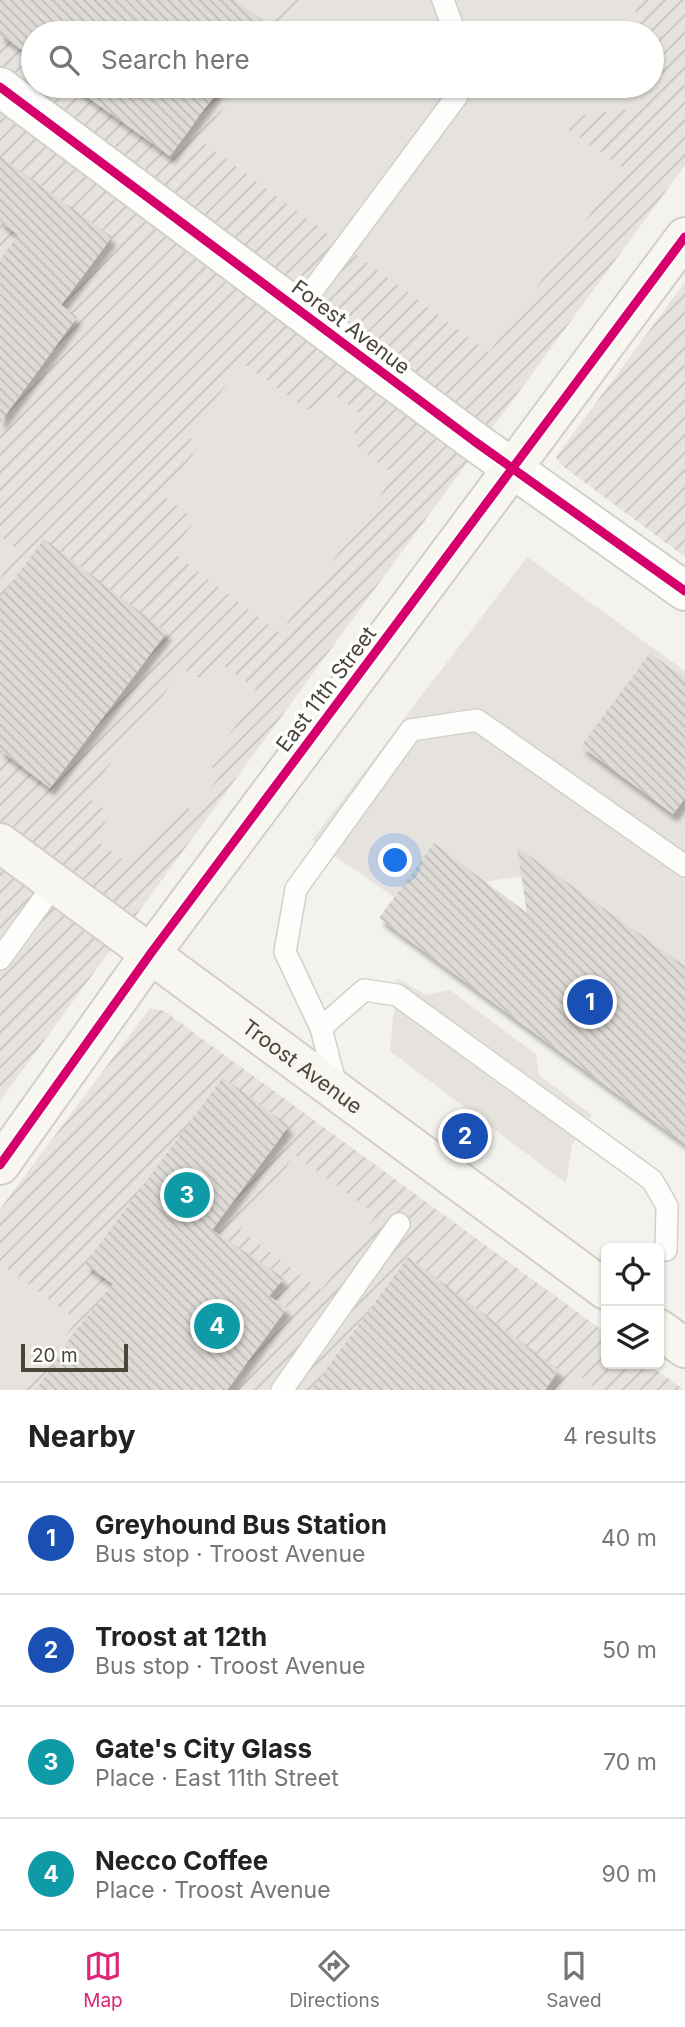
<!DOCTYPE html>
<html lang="en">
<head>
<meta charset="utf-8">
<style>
	body { margin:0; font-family:Inter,sans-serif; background:#f2f2f2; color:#222 }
	.controls { position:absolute; right:21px; bottom:21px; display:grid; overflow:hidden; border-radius:10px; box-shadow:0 2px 5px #0004 }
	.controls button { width:63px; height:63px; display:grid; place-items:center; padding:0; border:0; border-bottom:2px solid #e0e0e0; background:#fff; color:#222; font:35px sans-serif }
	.scale { position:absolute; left:21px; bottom:18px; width:107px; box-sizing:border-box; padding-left:7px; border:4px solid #4b4439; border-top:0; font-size:19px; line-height:24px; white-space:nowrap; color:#4b4439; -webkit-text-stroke:5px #fff; paint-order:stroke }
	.you { position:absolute; left:396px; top:861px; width:24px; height:24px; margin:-18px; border:5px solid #fff; border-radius:50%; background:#1a73e8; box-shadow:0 0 0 10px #1a73e833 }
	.badge { display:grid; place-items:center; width:46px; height:46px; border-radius:50%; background:#db2777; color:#fff; font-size:23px; font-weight:700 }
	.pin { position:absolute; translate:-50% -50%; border:4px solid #fff; box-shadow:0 2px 7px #0006 }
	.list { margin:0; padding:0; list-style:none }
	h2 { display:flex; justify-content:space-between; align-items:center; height:91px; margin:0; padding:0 28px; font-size:30px }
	h2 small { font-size:23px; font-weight:400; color:#767676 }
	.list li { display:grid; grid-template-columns:46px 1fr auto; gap:21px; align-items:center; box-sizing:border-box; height:112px; padding:0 28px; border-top:2px solid #e0e0e0 }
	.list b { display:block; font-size:26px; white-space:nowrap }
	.list p { margin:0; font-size:23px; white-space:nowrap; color:#767676 }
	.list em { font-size:23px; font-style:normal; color:#767676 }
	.icon { flex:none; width:38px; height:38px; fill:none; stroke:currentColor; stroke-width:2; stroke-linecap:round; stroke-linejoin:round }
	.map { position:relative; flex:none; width:685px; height:1390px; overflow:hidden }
	.search { position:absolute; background:#fff; box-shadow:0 2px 5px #0004; left:21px; right:21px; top:21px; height:77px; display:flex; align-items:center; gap:18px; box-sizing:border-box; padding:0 24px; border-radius:38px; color:#767676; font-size:26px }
	.sheet { height:539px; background:#fff }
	nav { display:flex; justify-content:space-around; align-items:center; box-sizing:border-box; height:98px; border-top:2px solid #e0e0e0; background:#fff; font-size:19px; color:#767676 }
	nav a { display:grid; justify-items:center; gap:4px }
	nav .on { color:#db2777 }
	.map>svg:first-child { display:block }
	.industrial { fill:url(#industrial-furrows); fill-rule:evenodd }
	.parking { fill:#e6e3df }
	.building { fill:url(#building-back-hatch); filter:url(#shadow) }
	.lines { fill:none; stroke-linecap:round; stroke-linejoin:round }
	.lane-casing { stroke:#d2d0cb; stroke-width:24 }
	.street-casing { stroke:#d2d0cb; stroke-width:42 }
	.secondary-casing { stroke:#d3cfc5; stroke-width:42 }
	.lane { stroke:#fdfdfc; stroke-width:21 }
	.street { stroke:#fdfdfc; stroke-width:38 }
	.secondary { stroke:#f7f6f1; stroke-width:38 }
	.cycleway-casing { stroke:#fff; stroke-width:13 }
	.cycleway { stroke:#d6006c; stroke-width:9 }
	.labels { text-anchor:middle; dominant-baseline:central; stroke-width:7; stroke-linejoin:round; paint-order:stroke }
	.street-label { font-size:21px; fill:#4b4439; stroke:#fff }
</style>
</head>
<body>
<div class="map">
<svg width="685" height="1390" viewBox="0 0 685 1390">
	<defs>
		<pattern id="industrial-furrows" width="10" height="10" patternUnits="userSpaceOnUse" patternTransform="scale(1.75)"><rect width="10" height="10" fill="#e6e2de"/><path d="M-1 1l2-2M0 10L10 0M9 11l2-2" fill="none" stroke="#c7c3bf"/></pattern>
		<pattern id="building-back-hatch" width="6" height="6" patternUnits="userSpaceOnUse" patternTransform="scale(1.75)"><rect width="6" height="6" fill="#dedbd6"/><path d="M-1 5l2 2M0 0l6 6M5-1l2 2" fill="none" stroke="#c0bdb8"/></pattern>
		<filter id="shadow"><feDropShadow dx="4.5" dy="8" stdDeviation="2" flood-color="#0004"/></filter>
	</defs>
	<rect width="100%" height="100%" fill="#f4f2ee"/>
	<g class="industrial">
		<path d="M0,0H685V165L0,1101ZM33,33H652V86H33Z"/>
		<path d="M685,282V557L560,464L556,457Z"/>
		<path d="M150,1008L164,1011L606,1333V1364H648L684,1390H0V1209Z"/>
	</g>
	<g class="parking">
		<path d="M235,0H283L266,23Z"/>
		<path d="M302,0H635L638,33H278Z"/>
		<path d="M240,86H643L645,107L567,117L564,121L567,129L624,168L489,352L200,140Z"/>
		<path d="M243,363L307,410L322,407L333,394L362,415L354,427L355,445L395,475L280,633L171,551L192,525L193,518L163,495L200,445L188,436Z"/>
		<path d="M0,536L20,552L0,578Z"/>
		<path d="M527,557L685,671V999L521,876L485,882L434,844L394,897L312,840Z"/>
		<path d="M223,665L260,693L215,753L212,767L219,777L193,811L187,808L173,811L131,865L94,839L111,814L86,796L183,669L195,677H205Z"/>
		<path d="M397,978L425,995L450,990L536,1054L539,1075L592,1115L572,1145L566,1183L390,1051Z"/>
		<path d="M295,1155L376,1215L321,1290L240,1230Z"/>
		<path d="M4,1266L77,1320L26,1390H0V1271Z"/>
		<path d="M573,1371L599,1390H558Z"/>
	</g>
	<g class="building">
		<path d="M0,0H235L266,23L259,33H33V58L0,34Z"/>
		<path d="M72,86H221L170,156Z"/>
		<path d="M0,156L112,237L61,305L77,317L0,423V260L18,235L0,221Z"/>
		<path d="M44,539L167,632L50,788L0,750V598Z"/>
		<path d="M650,653L685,679V798L673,814L581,746Z"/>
		<path d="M434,843L527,913L517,847L685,966V1144L379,918Z"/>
		<path d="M223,1077L289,1126L212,1230L284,1278L269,1296L287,1308L227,1390H35L67,1346L65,1344L113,1284L85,1264Z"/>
		<path d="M408,1257L559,1370L545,1390H311Z"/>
	</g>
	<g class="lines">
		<g class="lane-casing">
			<g id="lane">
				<path d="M443,0L455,33"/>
				<path d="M298,310L457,96L460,86"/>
				<path d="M0,959L55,883"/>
				<path d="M321,1028L364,990L397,995L652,1180L667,1206L666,1250"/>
				<path d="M337,1090L321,1028L285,952L296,889L411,730L477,720L685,866"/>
				<path d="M282,1390L399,1224"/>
			</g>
		</g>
		<g class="street-casing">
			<path id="street" d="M0,87L474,441L685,591"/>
		</g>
		<g class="secondary-casing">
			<g id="secondary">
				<path id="s1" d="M0,843L606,1290"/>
				<path d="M0,1165L151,953L685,237"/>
				<path d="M659,1329L685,1348"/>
			</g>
		</g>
		<use href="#lane" class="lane"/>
		<use href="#street" class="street"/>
		<use href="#secondary" class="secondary"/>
		<g class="cycleway-casing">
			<g id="cycleway">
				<path d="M0,87L474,441L685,591"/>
				<path d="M0,1165L151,953L685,237"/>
			</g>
		</g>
		<use href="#cycleway" class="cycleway"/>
	</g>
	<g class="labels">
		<g class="street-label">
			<text transform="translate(351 327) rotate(37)">Forest Avenue</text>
			<text transform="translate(326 689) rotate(-53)">East 11th Street</text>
			<text stroke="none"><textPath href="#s1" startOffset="376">Troost Avenue</textPath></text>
		</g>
	</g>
</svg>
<div class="controls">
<button><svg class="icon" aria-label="locate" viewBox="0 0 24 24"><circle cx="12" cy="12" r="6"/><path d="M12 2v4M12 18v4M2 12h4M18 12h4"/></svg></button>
<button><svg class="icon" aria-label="layers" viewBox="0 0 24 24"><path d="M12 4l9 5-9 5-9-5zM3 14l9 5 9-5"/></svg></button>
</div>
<div class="scale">20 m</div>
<div class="you"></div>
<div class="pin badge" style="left:590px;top:1002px;background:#1a4fb4">1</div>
<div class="pin badge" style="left:465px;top:1136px;background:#1a4fb4">2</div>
<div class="pin badge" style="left:187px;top:1195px;background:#0f9aa8">3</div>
<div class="pin badge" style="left:217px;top:1326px;background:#0f9aa8">4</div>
<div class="search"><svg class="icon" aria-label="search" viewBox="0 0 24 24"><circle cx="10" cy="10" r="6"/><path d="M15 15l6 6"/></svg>Search here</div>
</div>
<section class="sheet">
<h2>Nearby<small>4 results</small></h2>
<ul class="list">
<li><span class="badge" style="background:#1a4fb4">1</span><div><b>Greyhound Bus Station</b><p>Bus stop · Troost Avenue</p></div><em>40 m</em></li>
<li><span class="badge" style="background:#1a4fb4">2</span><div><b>Troost at 12th</b><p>Bus stop · Troost Avenue</p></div><em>50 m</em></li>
<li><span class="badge" style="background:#0f9aa8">3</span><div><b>Gate's City Glass</b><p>Place · East 11th Street</p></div><em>70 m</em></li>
<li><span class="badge" style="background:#0f9aa8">4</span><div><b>Necco Coffee</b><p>Place · Troost Avenue</p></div><em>90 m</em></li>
</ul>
</section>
<nav>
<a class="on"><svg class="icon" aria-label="map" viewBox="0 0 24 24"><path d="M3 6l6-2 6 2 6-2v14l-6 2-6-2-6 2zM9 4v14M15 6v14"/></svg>Map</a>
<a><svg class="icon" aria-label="directions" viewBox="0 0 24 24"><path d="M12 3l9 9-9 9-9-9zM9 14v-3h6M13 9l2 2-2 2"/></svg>Directions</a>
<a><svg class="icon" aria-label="saved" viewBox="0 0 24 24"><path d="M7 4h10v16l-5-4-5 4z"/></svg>Saved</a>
</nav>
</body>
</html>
